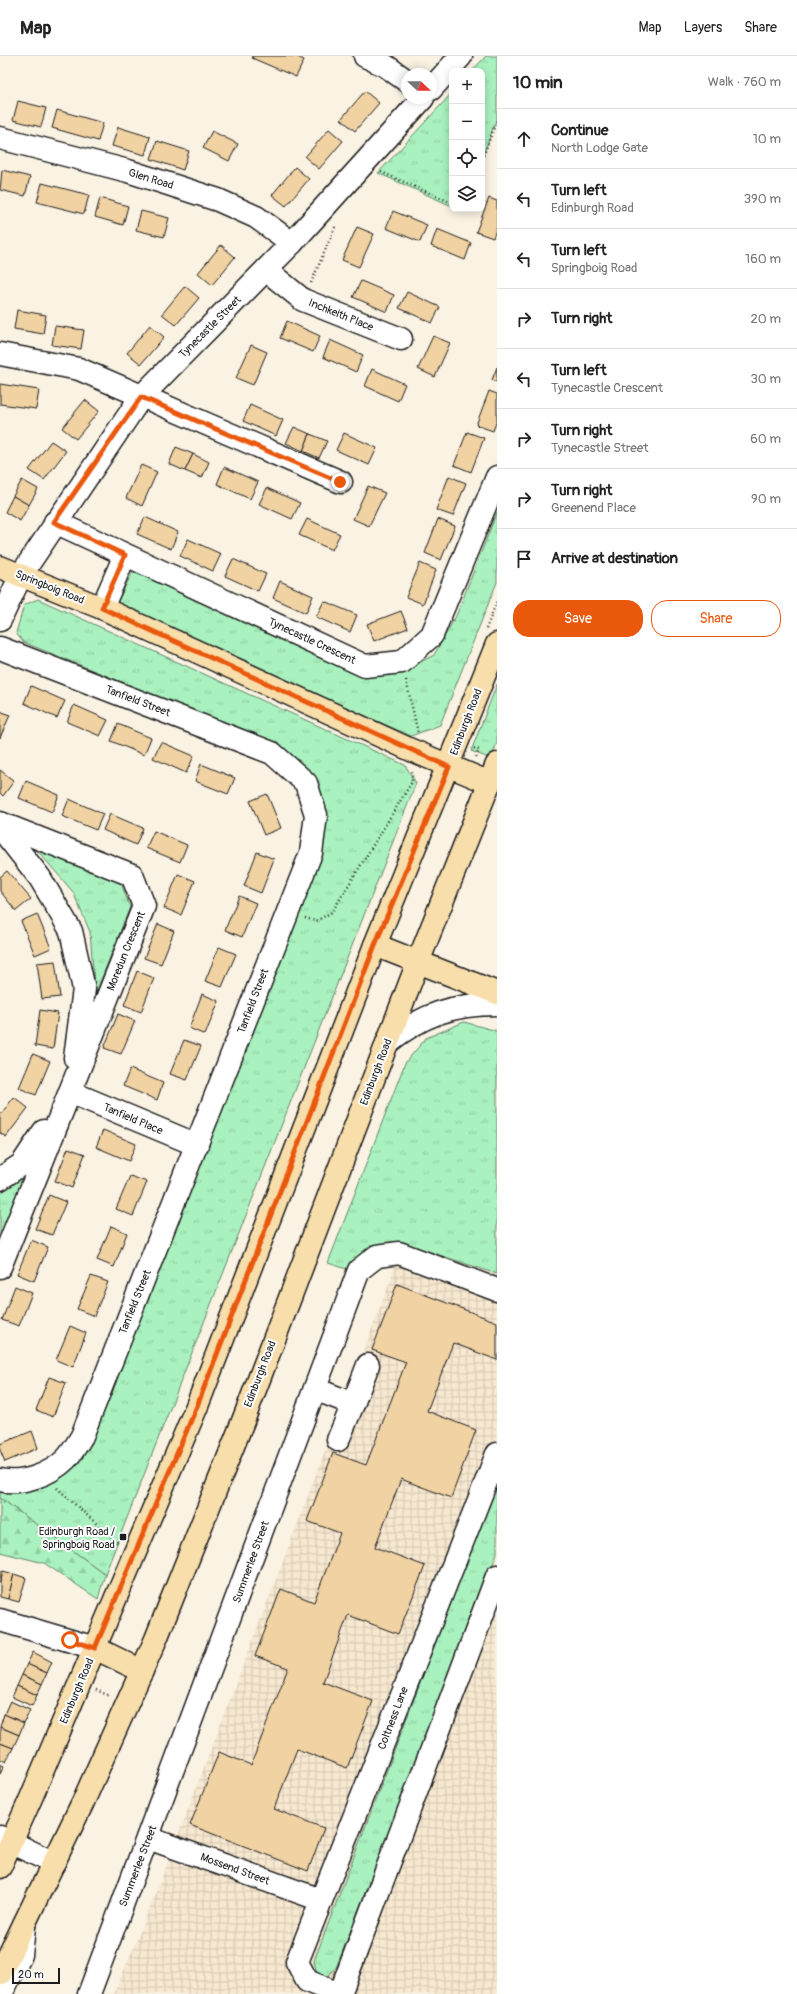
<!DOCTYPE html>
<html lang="en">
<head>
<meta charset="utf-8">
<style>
	body { margin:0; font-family:Pangolin,sans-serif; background:#f6f6f6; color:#222 }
	.controls { position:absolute; right:12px; top:12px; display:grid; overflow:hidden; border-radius:8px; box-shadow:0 2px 10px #0003 }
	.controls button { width:36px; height:36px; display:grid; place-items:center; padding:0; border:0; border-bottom:1px solid #e0e0e0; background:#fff; color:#222; font:20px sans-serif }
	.compass { position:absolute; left:401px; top:12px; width:36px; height:36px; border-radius:50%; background:#fff; box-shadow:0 2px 10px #0003; rotate:112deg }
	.scale { position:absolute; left:12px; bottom:10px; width:48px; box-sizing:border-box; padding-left:4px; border:2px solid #1c1c1c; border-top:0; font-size:11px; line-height:14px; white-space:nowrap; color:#1c1c1c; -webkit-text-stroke:3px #fff; paint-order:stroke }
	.stop { position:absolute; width:12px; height:12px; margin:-9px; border:3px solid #ea580c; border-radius:50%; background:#fff }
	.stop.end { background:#ea580c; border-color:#fff; box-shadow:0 1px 4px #0008 }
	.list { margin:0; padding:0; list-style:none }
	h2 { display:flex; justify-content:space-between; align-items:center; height:52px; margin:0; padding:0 16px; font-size:17px }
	h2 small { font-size:13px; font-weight:400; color:#767676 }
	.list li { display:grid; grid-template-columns:26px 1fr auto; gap:12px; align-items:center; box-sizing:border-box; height:60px; padding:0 16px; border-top:1px solid #e0e0e0 }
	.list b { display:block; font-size:15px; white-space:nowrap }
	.list p { margin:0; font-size:13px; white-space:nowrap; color:#767676 }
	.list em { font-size:13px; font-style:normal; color:#767676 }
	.actions { display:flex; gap:8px; padding:12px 16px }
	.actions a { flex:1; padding:9px 0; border:1px solid #ea580c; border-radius:16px; text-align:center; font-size:14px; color:#ea580c }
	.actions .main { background:#ea580c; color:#fff }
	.icon { flex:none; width:22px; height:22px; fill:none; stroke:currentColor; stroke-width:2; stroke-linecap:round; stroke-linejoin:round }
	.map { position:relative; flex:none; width:497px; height:1938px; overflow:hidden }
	header { display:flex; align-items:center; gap:24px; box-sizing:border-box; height:56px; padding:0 20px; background:#fff; border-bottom:1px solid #e0e0e0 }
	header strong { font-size:19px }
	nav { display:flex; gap:22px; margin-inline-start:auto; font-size:14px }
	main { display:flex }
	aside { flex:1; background:#fff }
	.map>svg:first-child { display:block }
	.industrial { fill:url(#industrial-grid) }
	.grass { fill:url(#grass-tufts); stroke:#62866d }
	.forest { fill:url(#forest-firs); stroke:#62866d }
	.building { fill:#f0d2a3; stroke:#1c1c1c }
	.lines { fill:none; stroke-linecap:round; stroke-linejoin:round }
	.minor-casing { stroke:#1c1c1c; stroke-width:25 }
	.major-casing { stroke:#1c1c1c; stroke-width:25 }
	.path { stroke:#1c1c1c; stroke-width:2.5; stroke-dasharray:1 3; stroke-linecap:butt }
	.minor { stroke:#fff; stroke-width:22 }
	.major { stroke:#f8deab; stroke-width:22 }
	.route { stroke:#ea580c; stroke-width:5 }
	.poi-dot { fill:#1c1c1c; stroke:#fff; stroke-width:1.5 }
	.labels { text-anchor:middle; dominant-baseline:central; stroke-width:4; stroke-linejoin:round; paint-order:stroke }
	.street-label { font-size:11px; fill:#1c1c1c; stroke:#fff }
	.poi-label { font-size:11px; fill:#1c1c1c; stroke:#fff; text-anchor:end }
</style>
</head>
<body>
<header>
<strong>Map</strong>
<nav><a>Map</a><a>Layers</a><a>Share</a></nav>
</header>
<main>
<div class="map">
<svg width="497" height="1938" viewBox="0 0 497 1938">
	<defs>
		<pattern id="industrial-grid" width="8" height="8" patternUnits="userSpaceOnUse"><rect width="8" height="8" fill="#f7e8d0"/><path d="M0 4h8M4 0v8" fill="none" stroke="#d3c6b2"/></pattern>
		<pattern id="grass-tufts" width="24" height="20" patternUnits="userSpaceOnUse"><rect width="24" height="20" fill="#a9f1be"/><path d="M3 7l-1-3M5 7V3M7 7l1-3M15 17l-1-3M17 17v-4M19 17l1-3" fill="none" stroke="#91cea3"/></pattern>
		<pattern id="forest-firs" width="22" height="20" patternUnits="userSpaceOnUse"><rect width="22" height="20" fill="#a9f1be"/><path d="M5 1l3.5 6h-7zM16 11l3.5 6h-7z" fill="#91cea3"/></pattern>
	</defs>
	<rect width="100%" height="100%" fill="#faf2e3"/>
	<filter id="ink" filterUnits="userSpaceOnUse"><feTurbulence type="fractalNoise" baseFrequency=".025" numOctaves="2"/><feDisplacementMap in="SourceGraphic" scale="8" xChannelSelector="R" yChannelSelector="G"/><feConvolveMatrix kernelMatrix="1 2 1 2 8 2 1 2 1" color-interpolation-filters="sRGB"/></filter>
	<g filter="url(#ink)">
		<path class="industrial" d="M400,1186L497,1218V1938H114L154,1842L391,1223Z"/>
		<g class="grass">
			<path d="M486,0H497V62L482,102V15H472Z"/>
			<path d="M452,37V150L378,117Z"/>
			<path d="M497,456V526L440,669L411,680L116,549L134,513L370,618L400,617L434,599L456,560Z"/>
			<path d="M38,543L405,709L416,727L105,1518L0,1442V1437L44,1430L72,1412L325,756L277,689L23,586L16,577L24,549Z"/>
			<path d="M497,628V687L491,703L471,695Z"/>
			<path d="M31,787L121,827L130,851L95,939L90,876L73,836Z"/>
			<path d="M464,966L497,975V1218L400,1186L368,1197L353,1215L328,1207L405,1007L426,982Z"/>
			<path d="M26,1116L0,1185V1138Z"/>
			<path d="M497,1426V1497L336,1912L328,1920L317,1918L314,1905Z"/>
		</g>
		<path class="forest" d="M0,1442L105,1518L98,1543L44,1507L0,1496Z"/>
		<g class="building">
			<path d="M253,0H296L304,4L296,21L252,2Z"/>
			<path d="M365,35L379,47L355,75L341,63Z"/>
			<path d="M18,45L46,52L41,71L13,64Z"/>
			<path d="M57,54L103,67L98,85L52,72Z"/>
			<path d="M118,71L150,81L145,99L112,90Z"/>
			<path d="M329,73L343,85L319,113L305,101Z"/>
			<path d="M212,75L238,88L229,105L203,92Z"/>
			<path d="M157,85L189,95L183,114L151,103Z"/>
			<path d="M295,111L309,123L286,150L272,139Z"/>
			<path d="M2,114L30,121L25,140L0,134Z"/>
			<path d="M42,127L89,139L84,158L37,146Z"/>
			<path d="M100,142L128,150L123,169L95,161Z"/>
			<path d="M489,142L497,145V171L493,182L476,176Z"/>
			<path d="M141,155L169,162L164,181L136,174Z"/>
			<path d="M393,155L427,169L420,186L386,172Z"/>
			<path d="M357,171L374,178L359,211L342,204Z"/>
			<path d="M437,173L471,187L465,204L431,190Z"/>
			<path d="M221,189L235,201L212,229L198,217Z"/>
			<path d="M361,225L394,239L387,256L353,241Z"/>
			<path d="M185,230L199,242L176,269L162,258Z"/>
			<path d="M407,236L440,251L432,267L399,252Z"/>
			<path d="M17,254L46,259L43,278L14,273Z"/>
			<path d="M287,265L320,280L313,296L280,282Z"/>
			<path d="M150,269L164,281L141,308L127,297Z"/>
			<path d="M55,270L84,274L81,293L52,289Z"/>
			<path d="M433,280L450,287L435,321L418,313Z"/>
			<path d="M330,284L363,299L356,316L323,301Z"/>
			<path d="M251,289L267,296L253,329L236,322Z"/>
			<path d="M497,311V326L492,324Z"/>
			<path d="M372,313L405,328L398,345L365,330Z"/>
			<path d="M0,328L39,334L36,353L0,348Z"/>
			<path d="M489,335L497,338V364L493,375L476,369Z"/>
			<path d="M85,344L99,355L76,383L62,372Z"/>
			<path d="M250,349L283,364L276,380L243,365Z"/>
			<path d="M294,371L310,378L303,395L286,387Z"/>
			<path d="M467,376L484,382L471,416L454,409Z"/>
			<path d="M344,377L377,392L369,409L336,394Z"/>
			<path d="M310,378L327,385L319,402L303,395Z"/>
			<path d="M51,385L66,395L44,424L29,414Z"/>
			<path d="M176,391L193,398L185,415L169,408Z"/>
			<path d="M193,398L209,406L202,422L185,415Z"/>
			<path d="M141,409L157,416L142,450L126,442Z"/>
			<path d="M224,411L258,426L250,443L217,428Z"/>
			<path d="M449,420L466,427L453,460L436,454Z"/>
			<path d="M22,424L38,433L29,449L13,440Z"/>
			<path d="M368,430L385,437L369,470L353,463Z"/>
			<path d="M267,432L300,447L292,463L259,448Z"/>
			<path d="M13,440L29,449L20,465L5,456Z"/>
			<path d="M145,461L178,476L171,493L137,478Z"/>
			<path d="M307,463L340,478L332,494L299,479Z"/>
			<path d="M438,463L455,470L441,504L425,497Z"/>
			<path d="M188,483L221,498L213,515L180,500Z"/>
			<path d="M233,503L266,518L258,535L225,520Z"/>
			<path d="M420,507L436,514L423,548L406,541Z"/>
			<path d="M280,525L313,540L306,557L273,542Z"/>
			<path d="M324,545L357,559L350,576L316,561Z"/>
			<path d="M401,555L408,572L374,585L367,568Z"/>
			<path d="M31,630L65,645L57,662L24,647Z"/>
			<path d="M74,649L108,664L100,680L67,666Z"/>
			<path d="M0,655L10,659L0,682Z"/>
			<path d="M118,668L151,682L144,699L111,685Z"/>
			<path d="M161,686L194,700L186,717L153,702Z"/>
			<path d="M201,708L235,722L228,738L195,725Z"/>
			<path d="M0,714L14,725L3,740L0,737Z"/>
			<path d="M26,725L59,739L52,756L19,742Z"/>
			<path d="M267,738L281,772L264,779L250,745Z"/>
			<path d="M69,743L103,758L96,774L62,760Z"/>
			<path d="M110,758L143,772L136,789L103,774Z"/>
			<path d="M154,775L187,789L180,806L146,792Z"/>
			<path d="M257,796L274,803L261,837L244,830Z"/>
			<path d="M7,815L31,843L16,855L0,835V821Z"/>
			<path d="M178,818L195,825L181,859L164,852Z"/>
			<path d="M239,840L256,847L242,881L225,874Z"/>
			<path d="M37,858L51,892L35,899L21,865Z"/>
			<path d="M158,868L174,875L161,908L144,902Z"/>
			<path d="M219,891L236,898L222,931L205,925Z"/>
			<path d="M55,905L60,941L42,943L37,907Z"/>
			<path d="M137,915L154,922L141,956L124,949Z"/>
			<path d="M202,938L219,945L205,979L189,972Z"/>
			<path d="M40,954L58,957L53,993L35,990Z"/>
			<path d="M118,958L135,965L121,998L104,992Z"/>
			<path d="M184,984L201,990L187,1024L170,1018Z"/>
			<path d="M33,998L50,1005L36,1039L19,1032Z"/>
			<path d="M130,1013L163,1027L157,1044L123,1030Z"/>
			<path d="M14,1041L28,1052L6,1081L0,1077V1059Z"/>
			<path d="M103,1074L136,1088L129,1105L96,1091Z"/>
			<path d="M68,1092L85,1098L72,1132L55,1125Z"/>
			<path d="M130,1120L147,1126L133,1160L116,1153Z"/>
			<path d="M49,1139L66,1146L52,1179L35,1173Z"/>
			<path d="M111,1170L127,1177L114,1211L97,1204Z"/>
			<path d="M31,1184L48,1191L34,1225L17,1218Z"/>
			<path d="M91,1220L108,1226L94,1260L77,1253Z"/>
			<path d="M397,1228L497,1266V1304L453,1287L427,1355L476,1374L451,1442L401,1423L375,1491L425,1510L398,1578L348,1559L323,1626L373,1645L347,1712L297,1693L274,1753L324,1772L308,1815L190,1769L219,1696L251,1709L288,1612L255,1600L281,1533L314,1546L340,1477L307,1465L333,1397L366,1409L406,1306L372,1294Z"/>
			<path d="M15,1230L32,1237L19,1270L2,1264Z"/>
			<path d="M70,1270L86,1277L73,1311L56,1304Z"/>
			<path d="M49,1321L66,1327L53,1361L36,1354Z"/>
			<path d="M32,1375L38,1392L5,1406L0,1394V1388Z"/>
			<path d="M0,1515H3L0,1527Z"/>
			<path d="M3,1515L14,1518L8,1543L0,1541V1527Z"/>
			<path d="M14,1518L26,1522L19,1546L8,1543Z"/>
			<path d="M33,1596L52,1606L47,1617L27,1608Z"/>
			<path d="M27,1608L47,1617L42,1628L22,1619Z"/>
			<path d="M22,1619L42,1628L37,1639L17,1630Z"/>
			<path d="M17,1630L37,1639L32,1650L12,1641Z"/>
			<path d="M10,1645L30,1654L24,1667L4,1658Z"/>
			<path d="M4,1658L24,1667L19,1679L0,1671Z"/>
			<path d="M0,1671L19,1679L13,1692L0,1687Z"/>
			<path d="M0,1687L13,1692L6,1706L0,1703Z"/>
			<path d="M0,1708L4,1710L0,1718Z"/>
		</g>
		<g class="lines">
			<g class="minor-casing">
				<g id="minor">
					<path d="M365,0L386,10L407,25"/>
					<path d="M431,33L461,0"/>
					<path d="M0,82L128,115L218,144L256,161L292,187"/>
					<path d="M266,214L303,244L401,283"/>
					<path d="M0,298L79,313L341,426"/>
					<path d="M55,466L365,610L402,606L432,579L497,421"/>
					<path d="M102,552L125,499"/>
					<path d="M0,564L21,519L141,341L292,187L423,42"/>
					<path d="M0,592L272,697L306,727L316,759L311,797L82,1380C77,1388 73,1396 66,1403C50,1419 21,1429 0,1424"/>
					<path d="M0,767L132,819L144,850L0,1211"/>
					<path d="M0,771L40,822L71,875L84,933L75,1002"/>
					<path d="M387,987C422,959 452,948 497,948"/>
					<path d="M70,1036L197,1089"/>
					<path d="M0,1123L22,1108L44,1075"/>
					<path d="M315,1333L353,1348L338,1384"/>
					<path d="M353,1348L368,1309"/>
					<path d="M0,1564L95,1592"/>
					<path d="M0,1781L54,1807"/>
					<path d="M148,1782L321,1844"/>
					<path d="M1,1938L21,1899L24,1871"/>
					<path d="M89,1938L359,1214L377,1200L399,1197L497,1234"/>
					<path d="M339,1938L307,1925L297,1906L497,1398"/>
					<path d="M340,1938L497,1520"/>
				</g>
			</g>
			<g class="major-casing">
				<g id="major">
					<path d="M0,511L102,552L411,694L490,727"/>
					<path d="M375,889L497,937"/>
					<path d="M95,1592L142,1615"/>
					<path d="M0,1811L31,1742L197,1350L375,889L497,588"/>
					<path d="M0,1918L83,1746L156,1583L243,1365L418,906L497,708"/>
				</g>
			</g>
			<g class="path">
				<path d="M482,103L497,64"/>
				<path d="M381,116L452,147"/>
				<path d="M311,227L336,169"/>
				<path d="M486,573L497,545"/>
				<path d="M406,624L418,677"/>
				<path d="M474,692L479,694L476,702"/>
				<path d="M305,862L316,865L332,856L412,726V714"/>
				<path d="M57,1432L119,1488"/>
				<path d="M96,1634L110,1640"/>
			</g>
			<use href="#minor" class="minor"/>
			<use href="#major" class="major"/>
		</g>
	</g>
	<g class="lines" filter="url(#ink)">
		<path class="route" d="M70,1584L95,1592L197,1350L375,889L449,711L102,552L125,499L54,466L141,341L340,426"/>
	</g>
	<rect class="poi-dot" x="119" y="1477" width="8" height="8" rx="2"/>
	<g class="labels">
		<g class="street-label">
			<text transform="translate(151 123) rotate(17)">Glen Road</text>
			<text transform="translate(341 259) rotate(22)">Inchkeith Place</text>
			<text transform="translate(210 271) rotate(-45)">Tynecastle Street</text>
			<text transform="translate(50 531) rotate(22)">Springboig Road</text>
			<text transform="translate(312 585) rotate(25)">Tynecastle Crescent</text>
			<text transform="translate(138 645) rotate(21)">Tanfield Street</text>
			<text transform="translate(466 666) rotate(-69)">Edinburgh Road</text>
			<text transform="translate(126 895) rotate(-68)">Moredun Crescent</text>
			<text transform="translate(253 945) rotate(-69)">Tanfield Street</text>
			<text transform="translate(376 1016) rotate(-69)">Edinburgh Road</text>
			<text transform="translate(133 1063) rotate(23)">Tanfield Place</text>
			<text transform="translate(135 1246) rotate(-68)">Tanfield Street</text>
			<text transform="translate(260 1318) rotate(-69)">Edinburgh Road</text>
			<text transform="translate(251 1506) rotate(-70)">Summerlee Street</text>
			<text transform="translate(77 1635) rotate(-67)">Edinburgh Road</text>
			<text transform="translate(393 1662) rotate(-69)">Coltness Lane</text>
			<text transform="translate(138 1810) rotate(-69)">Summerlee Street</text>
			<text transform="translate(235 1813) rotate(20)">Mossend Street</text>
		</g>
		<g class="poi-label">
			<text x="115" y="1475">Edinburgh Road /<tspan x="115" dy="13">Springboig Road</tspan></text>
		</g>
	</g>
</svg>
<div class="controls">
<button>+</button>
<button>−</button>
<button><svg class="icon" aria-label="locate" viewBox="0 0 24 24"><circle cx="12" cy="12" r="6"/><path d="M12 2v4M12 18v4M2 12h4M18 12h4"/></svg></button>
<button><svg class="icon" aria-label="layers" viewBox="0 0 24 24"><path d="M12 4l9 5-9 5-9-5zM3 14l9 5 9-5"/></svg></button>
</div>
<svg class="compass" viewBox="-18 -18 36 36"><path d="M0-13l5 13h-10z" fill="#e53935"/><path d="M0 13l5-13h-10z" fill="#767676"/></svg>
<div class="scale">20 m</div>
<div class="stop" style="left:70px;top:1584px"></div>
<div class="stop end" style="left:340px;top:426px"></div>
</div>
<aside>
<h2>10 min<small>Walk · 760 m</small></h2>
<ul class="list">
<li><svg class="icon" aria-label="ahead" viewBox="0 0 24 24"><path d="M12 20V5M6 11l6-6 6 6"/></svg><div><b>Continue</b><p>North Lodge Gate</p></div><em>10 m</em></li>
<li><svg class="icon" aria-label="left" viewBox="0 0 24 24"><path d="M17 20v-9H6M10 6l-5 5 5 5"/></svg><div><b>Turn left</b><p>Edinburgh Road</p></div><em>390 m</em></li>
<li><svg class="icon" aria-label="left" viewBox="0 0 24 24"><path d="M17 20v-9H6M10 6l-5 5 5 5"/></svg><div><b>Turn left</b><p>Springboig Road</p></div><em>160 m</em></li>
<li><svg class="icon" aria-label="right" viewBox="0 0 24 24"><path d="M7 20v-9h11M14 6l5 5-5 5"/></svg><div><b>Turn right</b></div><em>20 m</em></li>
<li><svg class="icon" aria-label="left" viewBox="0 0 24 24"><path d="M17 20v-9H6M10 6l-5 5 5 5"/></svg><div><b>Turn left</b><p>Tynecastle Crescent</p></div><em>30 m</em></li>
<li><svg class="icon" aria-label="right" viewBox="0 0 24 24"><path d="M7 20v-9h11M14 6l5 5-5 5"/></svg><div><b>Turn right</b><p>Tynecastle Street</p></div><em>60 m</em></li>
<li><svg class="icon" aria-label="right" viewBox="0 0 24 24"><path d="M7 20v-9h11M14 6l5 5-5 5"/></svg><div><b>Turn right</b><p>Greenend Place</p></div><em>90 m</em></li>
<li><svg class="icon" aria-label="arrive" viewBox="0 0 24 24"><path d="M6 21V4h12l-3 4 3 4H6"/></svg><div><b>Arrive at destination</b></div></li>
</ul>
<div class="actions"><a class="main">Save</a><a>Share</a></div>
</aside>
</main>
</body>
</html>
